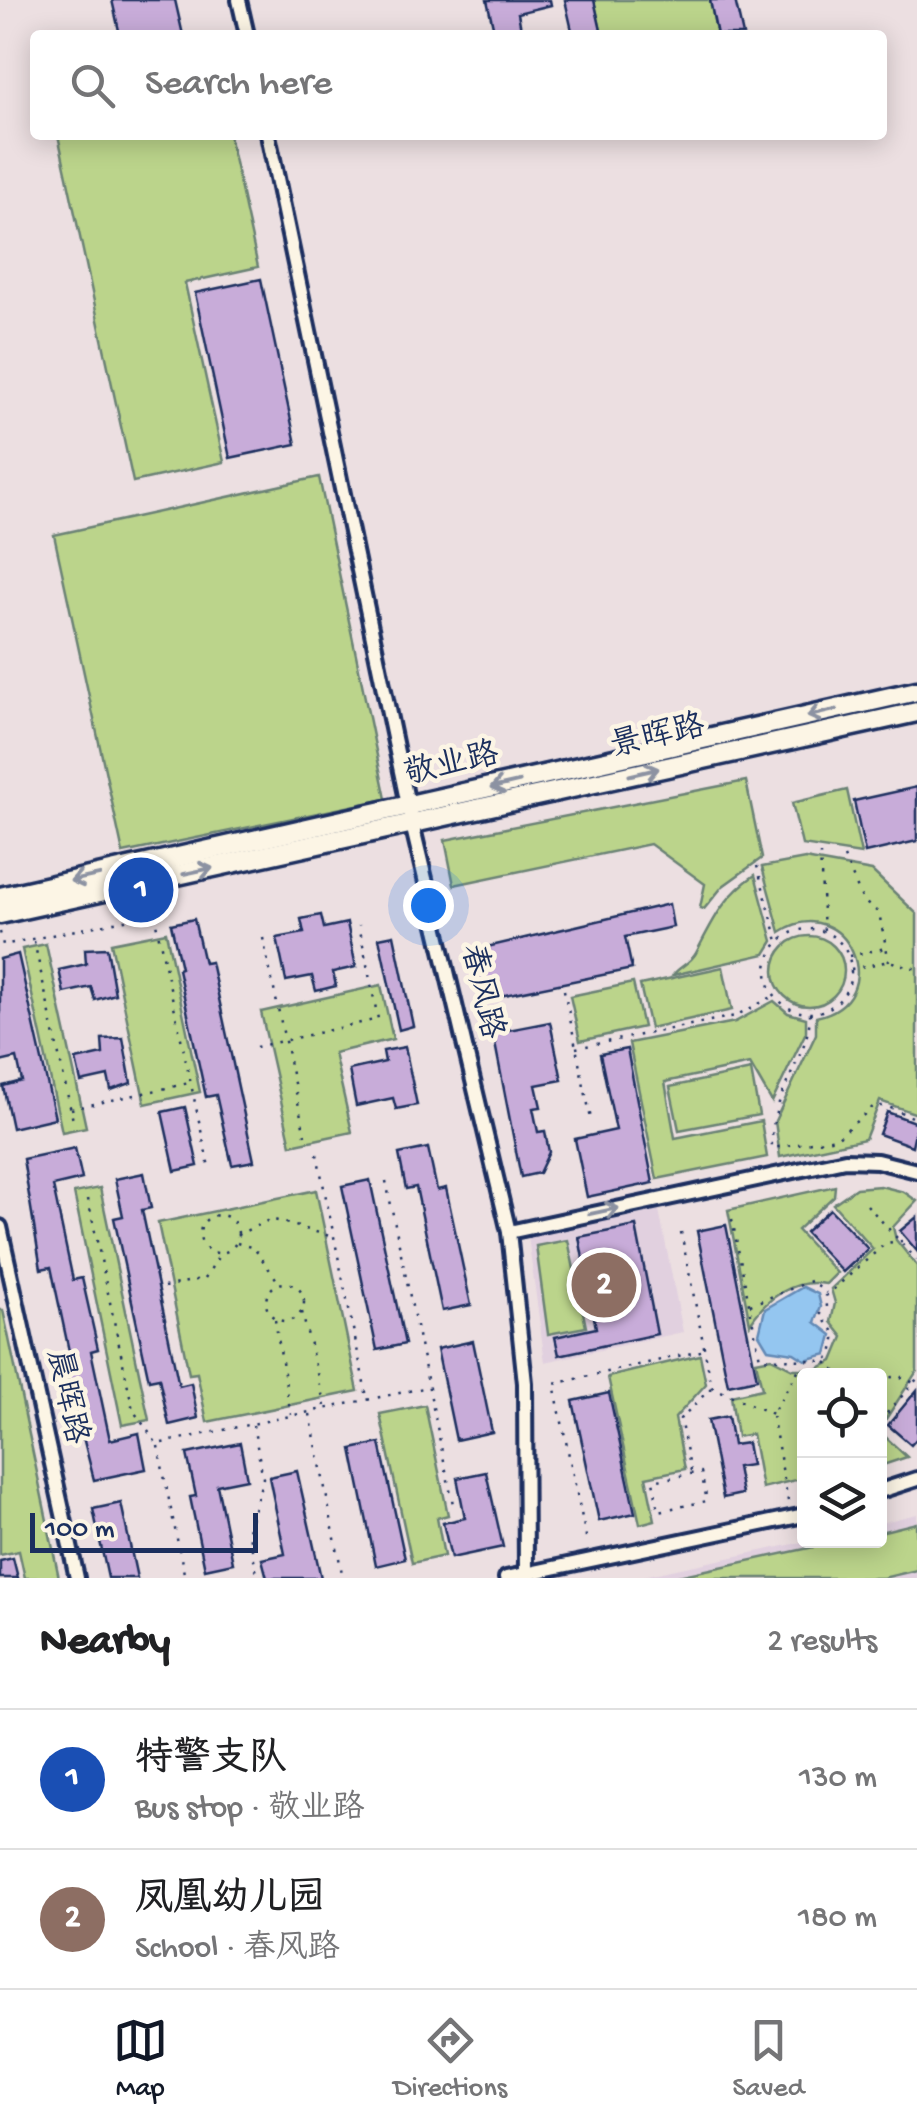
<!DOCTYPE html>
<html lang="en">
<head>
<meta charset="utf-8">
<style>
	body { margin:0; font-family:"Gochi Hand","LXGW WenKai TC",sans-serif; background:#f6f6f6; color:#202124 }
	.controls { position:absolute; right:30px; bottom:30px; display:grid; overflow:hidden; border-radius:10px; box-shadow:0 5px 25px #0003 }
	.controls button { width:90px; height:90px; display:grid; place-items:center; padding:0; border:0; border-bottom:2px solid #e0e0e0; background:#fff; color:#202124; font:50px sans-serif }
	.scale { position:absolute; left:30px; bottom:25px; width:228px; box-sizing:border-box; padding-left:10px; border:5px solid #1b2f5e; border-top:0; font-size:28px; line-height:35px; white-space:nowrap; color:#1b2f5e; -webkit-text-stroke:8px #fcf5e5; paint-order:stroke }
	.you { position:absolute; left:428px; top:905px; width:35px; height:35px; margin:-25px; border:8px solid #fff; border-radius:50%; background:#1a73e8; box-shadow:0 0 0 15px #1a73e833 }
	.badge { display:grid; place-items:center; width:65px; height:65px; border-radius:50%; background:#111827; color:#fff; font-size:32px; font-weight:700 }
	.pin { position:absolute; translate:-50% -50%; border:5px solid #fff; box-shadow:0 2px 10px #0006 }
	.list { margin:0; padding:0; list-style:none }
	h2 { display:flex; justify-content:space-between; align-items:center; height:130px; margin:0; padding:0 40px; font-size:42px }
	h2 small { font-size:32px; font-weight:400; color:#757577 }
	.list li { display:grid; grid-template-columns:65px 1fr auto; gap:30px; align-items:center; box-sizing:border-box; height:140px; padding:0 40px; border-top:2px solid #e0e0e0 }
	.list b { display:block; font-size:38px; white-space:nowrap }
	.list p { margin:0; font-size:32px; white-space:nowrap; color:#757577 }
	.list em { font-size:32px; font-style:normal; color:#757577 }
	.icon { flex:none; width:55px; height:55px; fill:none; stroke:currentColor; stroke-width:2; stroke-linecap:round; stroke-linejoin:round }
	.map { position:relative; flex:none; width:917px; height:1578px; overflow:hidden }
	.search { position:absolute; background:#fff; box-shadow:0 5px 25px #0003; left:30px; right:30px; top:30px; height:110px; display:flex; align-items:center; gap:25px; box-sizing:border-box; padding:0 35px; border-radius:10px; color:#757577; font-size:38px }
	.sheet { height:410px; background:#fff }
	nav { display:flex; justify-content:space-around; align-items:center; box-sizing:border-box; height:140px; border-top:2px solid #e0e0e0; background:#fff; font-size:28px; color:#757577 }
	nav a { display:grid; justify-items:center; gap:5px }
	nav .on { color:#111827 }
	.map>svg:first-child { display:block }
	.built { fill:#e1d0df }
	.green { fill:#bbd48b; stroke:#6b8274; stroke-width:2.5 }
	.water { fill:#94c6f0; stroke:#648ab6; stroke-width:2.5 }
	.building { fill:#c8acd9; stroke:#1b2f5e; stroke-width:2.5 }
	.lines { fill:none; stroke-linecap:round; stroke-linejoin:round }
	.street-casing { stroke:#1b2f5e; stroke-width:20 }
	.secondary-casing { stroke:#1b2f5e; stroke-width:25 }
	.path { stroke:#1b2f5e; stroke-width:2.5; stroke-dasharray:2.5 8; stroke-linecap:butt }
	.street { stroke:#fcf5e5; stroke-width:12 }
	.secondary { stroke:#fcf5e5; stroke-width:18 }
	.oneway { stroke:#8c92a2 }
	.labels { text-anchor:middle; dominant-baseline:central; stroke-width:9; stroke-linejoin:round; paint-order:stroke }
	.street-label { font-size:32px; fill:#1b2f5e; stroke:#fcf5e5 }
</style>
</head>
<body>
<div class="map">
<svg width="917" height="1578" viewBox="0 0 917 1578">
	<rect width="100%" height="100%" fill="#ecdfe1"/>
	<filter id="ink" filterUnits="userSpaceOnUse"><feTurbulence type="fractalNoise" baseFrequency=".01" numOctaves="2"/><feDisplacementMap in="SourceGraphic" scale="20" xChannelSelector="R" yChannelSelector="G"/><feConvolveMatrix kernelMatrix="1 2 1 2 8 2 1 2 1" color-interpolation-filters="sRGB"/></filter>
	<g filter="url(#ink)">
		<g class="built">
			<path d="M659,1210L683,1332L545,1362L528,1237Z"/>
			<path d="M917,1514V1578H634L808,1541L880,1540V1523Z"/>
		</g>
		<g class="green">
			<path d="M594,0H710L717,35H602Z"/>
			<path d="M58,135H229L258,267L185,283L224,462L133,482Z"/>
			<path d="M319,477L386,799L123,853L54,535Z"/>
			<path d="M746,781L762,858L723,886L704,909L700,908L705,884L650,844L454,885L445,840Z"/>
			<path d="M847,790L861,854L802,845L792,803Z"/>
			<path d="M805,859L872,871L917,914V1114L880,1101L865,1139L780,1157L775,1121L816,1034V1017C895,1000 846,889 780,932L762,867Z"/>
			<path d="M755,875L773,941L765,954L673,975C678,967 691,963 696,953C714,919 723,897 755,875Z"/>
			<path d="M166,932L200,1092L145,1104L111,943Z"/>
			<circle cx="809" cy="971" r="35"/>
			<path d="M46,944L86,1127L62,1132L22,949Z"/>
			<path d="M723,967L732,1010L650,1028L640,985Z"/>
			<path d="M633,983L643,1027L580,1041L570,996Z"/>
			<path d="M381,985L393,1039L334,1053L352,1132L291,1145L261,1012Z"/>
			<path d="M774,1001L788,1013L806,1018V1032L772,1102L750,1064L665,1082L675,1138L761,1121L767,1157L657,1179L629,1043L735,1022Z"/>
			<path d="M751,1070L759,1115L679,1130L670,1087Z"/>
			<path d="M835,1186L834,1196L797,1230L837,1273L826,1284C794,1278 766,1298 750,1324L728,1210Z"/>
			<path d="M880,1186L904,1192L917,1201L893,1227L896,1240L917,1266V1371L880,1428V1376L821,1375L819,1368L833,1361L843,1337L831,1322L835,1303L831,1289L873,1249L833,1204L856,1188Z"/>
			<path d="M100,1188L149,1420L122,1425L74,1193Z"/>
			<path d="M316,1190L358,1391L207,1422L197,1373L189,1374L158,1223Z"/>
			<path d="M568,1240L586,1327L548,1334L536,1246Z"/>
			<path d="M0,1310H3L59,1578H25L19,1551L0,1555Z"/>
			<path d="M700,1355L706,1384L675,1418L685,1469L646,1477L655,1520L640,1524L608,1377Z"/>
			<path d="M771,1358L793,1369H813L814,1375L804,1376V1426L800,1428L804,1478L762,1488L752,1434L737,1437L731,1396L762,1389L756,1361Z"/>
			<path d="M425,1405L448,1515L437,1518L444,1556L412,1563L380,1414Z"/>
			<path d="M880,1432L907,1457L880,1466Z"/>
			<path d="M916,1523L917,1570L883,1578H669L842,1541L880,1540V1532Z"/>
		</g>
		<path class="water" d="M803,1287L818,1294L821,1307L815,1322L832,1335L827,1354L805,1360L794,1353L768,1349L759,1334L765,1309Z"/>
		<g class="building">
			<path d="M112,0H175L183,35H120Z"/>
			<path d="M487,0H550L551,5L518,13L522,35H495Z"/>
			<path d="M565,0H594L602,35H573Z"/>
			<path d="M710,0H735L743,35H717Z"/>
			<path d="M261,279L296,444L230,458L195,293Z"/>
			<path d="M917,787V841L865,853L854,801Z"/>
			<path d="M669,904L673,927L625,937L632,969L485,999L470,951Z"/>
			<path d="M321,915L324,928L347,923L356,967L333,972L336,986L316,991L312,976L286,981L277,938L304,933L301,919Z"/>
			<path d="M194,919L204,963L211,962L254,1161L232,1165L216,1095L206,1097L178,969L181,968L171,924Z"/>
			<path d="M394,935L413,1026L399,1030L379,938Z"/>
			<path d="M107,948L115,994L95,1000L91,987L64,993L59,970L86,964L85,949Z"/>
			<path d="M18,954L55,1118L12,1128L3,1086L22,1081L17,1058L0,1062V959Z"/>
			<path d="M550,1022L562,1080L536,1085L541,1107L533,1108L538,1132L545,1131L549,1152L539,1173L521,1177L493,1033Z"/>
			<path d="M123,1038L131,1083L111,1090L108,1076L81,1082L76,1060L103,1054L102,1039Z"/>
			<path d="M405,1047L417,1105L396,1109L393,1098L356,1106L349,1070L385,1062L383,1051Z"/>
			<path d="M627,1049L653,1183L587,1197L575,1139L616,1130L600,1054Z"/>
			<path d="M185,1107L198,1166L175,1171L162,1112Z"/>
			<path d="M887,1112L917,1123L912,1146L879,1134Z"/>
			<path d="M75,1148L82,1179L53,1186L73,1280L82,1278L98,1349L91,1351L110,1440L139,1433L146,1469L94,1480L66,1371L73,1370L51,1267L41,1269L23,1159Z"/>
			<path d="M428,1148L437,1190L446,1188L471,1305L442,1311L416,1187L406,1189L399,1154Z"/>
			<path d="M144,1173L151,1208L142,1210L179,1386L191,1383L198,1418L169,1425L159,1378L149,1380L114,1218L123,1216L115,1179Z"/>
			<path d="M370,1180L405,1344L377,1350L342,1186Z"/>
			<path d="M830,1209L868,1249L843,1272L805,1232Z"/>
			<path d="M917,1217V1251L900,1231Z"/>
			<path d="M726,1225L757,1379L728,1385L697,1231Z"/>
			<path d="M636,1226L657,1334L559,1355L555,1337L596,1328L579,1237Z"/>
			<path d="M473,1341L492,1432L456,1440L437,1349Z"/>
			<path d="M917,1390V1438L911,1445L888,1425Z"/>
			<path d="M609,1393L635,1513L599,1521L573,1401Z"/>
			<path d="M728,1416L733,1445L747,1443L751,1465L737,1467L742,1494L723,1498L708,1420Z"/>
			<path d="M240,1443L247,1479L217,1485L233,1563L205,1569L190,1497L196,1496L187,1454Z"/>
			<path d="M380,1443L405,1559L376,1566L352,1449Z"/>
			<path d="M297,1471L321,1578H267L262,1559L285,1554L269,1477Z"/>
			<path d="M486,1472L503,1547L451,1558L443,1523L465,1518L457,1478Z"/>
			<path d="M121,1503L137,1578H108L93,1509Z"/>
			<path d="M13,1558L18,1578H0V1561Z"/>
		</g>
		<g class="lines">
			<g class="street-casing">
				<g id="street">
					<path d="M239,0L247,35"/>
					<path d="M268,135L412,824L509,1232L525,1383L526,1573"/>
					<path d="M0,1227L77,1578"/>
					<path d="M509,1232L845,1160L877,1161L917,1171"/>
					<path d="M880,1491L917,1479"/>
					<path d="M506,1578L804,1515"/>
				</g>
			</g>
			<g class="secondary-casing">
				<g id="secondary">
					<path d="M0,897L917,691"/>
					<path d="M0,914L917,712"/>
				</g>
			</g>
			<g class="path">
				<path d="M820,854L824,932"/>
				<path d="M844,857L863,901L879,913L889,961"/>
				<path d="M757,866L778,941"/>
				<circle cx="809" cy="971" r="42"/>
				<path d="M0,932L3,945L154,914L209,1167"/>
				<path d="M263,938L305,1135"/>
				<path d="M34,941L74,1125"/>
				<path d="M849,956L886,948"/>
				<path d="M851,969L889,961L917,969"/>
				<path d="M564,990L591,1119"/>
				<path d="M810,1013C810,1058 769,1093 772,1148L837,1138L874,1106H886L917,1119"/>
				<path d="M256,1047L378,1019L359,925"/>
				<path d="M576,1048L735,1016L774,996"/>
				<path d="M71,1109L189,1083"/>
				<path d="M317,1154L367,1397"/>
				<path d="M386,1181L454,1509"/>
				<path d="M88,1199L133,1410L157,1444L428,1387"/>
				<path d="M867,1205L917,1260"/>
				<circle cx="219" cy="1234" r="19"/>
				<path d="M732,1219L760,1358L825,1361L832,1355L836,1334L820,1315L827,1307L826,1296L886,1243L902,1241"/>
				<path d="M681,1232L712,1387L772,1414"/>
				<path d="M237,1235L271,1219L333,1237"/>
				<path d="M237,1243L254,1248L280,1284"/>
				<circle cx="285" cy="1302" r="19"/>
				<path d="M164,1287L205,1278L220,1254"/>
				<path d="M750,1305L811,1281L826,1293"/>
				<path d="M302,1312L325,1406"/>
				<path d="M275,1320L291,1415"/>
				<path d="M826,1362L840,1376"/>
				<path d="M880,1379L899,1376L914,1383"/>
				<path d="M310,1414L343,1578"/>
				<path d="M880,1421L917,1379"/>
				<path d="M253,1425L263,1478L248,1530L258,1578"/>
				<path d="M158,1446L185,1578"/>
				<path d="M691,1471L680,1419L711,1388"/>
				<path d="M701,1472L707,1501L659,1511L653,1481Z"/>
				<path d="M788,1501L772,1414L802,1364"/>
				<path d="M586,1537L554,1384L705,1350"/>
			</g>
			<use href="#street" class="street"/>
			<use href="#secondary" class="secondary"/>
		</g>
		<defs><path id="oneway-shaft" d="M-6 0H5M1.5-3L5.5 0L1.5 3" fill="none" stroke-width="1.6" stroke-linecap="round" stroke-linejoin="round" transform="scale(2.5)"/></defs>
		<g class="oneway">
			<use href="#oneway-shaft" transform="translate(822 713) rotate(167)"/>
			<use href="#oneway-shaft" transform="translate(644 772) rotate(-13)"/>
			<use href="#oneway-shaft" transform="translate(505 785) rotate(167)"/>
			<use href="#oneway-shaft" transform="translate(198 871) rotate(-12)"/>
			<use href="#oneway-shaft" transform="translate(85 878) rotate(168)"/>
			<use href="#oneway-shaft" transform="translate(604 1211) rotate(-12)"/>
		</g>
	</g>
	<g class="labels">
		<g class="street-label">
			<text transform="translate(658 738) rotate(-13)">景晖路</text>
			<text transform="translate(452 766) rotate(-13)">敬业路</text>
			<text transform="translate(480 992) rotate(77)">春风路</text>
			<text transform="translate(65 1397) rotate(78)">晨晖路</text>
		</g>
	</g>
</svg>
<div class="controls">
<button><svg class="icon" aria-label="locate" viewBox="0 0 24 24"><circle cx="12" cy="12" r="6"/><path d="M12 2v4M12 18v4M2 12h4M18 12h4"/></svg></button>
<button><svg class="icon" aria-label="layers" viewBox="0 0 24 24"><path d="M12 4l9 5-9 5-9-5zM3 14l9 5 9-5"/></svg></button>
</div>
<div class="scale">100 m</div>
<div class="you"></div>
<div class="pin badge" style="left:141px;top:890px;background:#1a4fb4">1</div>
<div class="pin badge" style="left:604px;top:1285px;background:#8d6e63">2</div>
<div class="search"><svg class="icon" aria-label="search" viewBox="0 0 24 24"><circle cx="10" cy="10" r="6"/><path d="M15 15l6 6"/></svg>Search here</div>
</div>
<section class="sheet">
<h2>Nearby<small>2 results</small></h2>
<ul class="list">
<li><span class="badge" style="background:#1a4fb4">1</span><div><b>特警支队</b><p>Bus stop · 敬业路</p></div><em>130 m</em></li>
<li><span class="badge" style="background:#8d6e63">2</span><div><b>凤凰幼儿园</b><p>School · 春风路</p></div><em>180 m</em></li>
</ul>
</section>
<nav>
<a class="on"><svg class="icon" aria-label="map" viewBox="0 0 24 24"><path d="M3 6l6-2 6 2 6-2v14l-6 2-6-2-6 2zM9 4v14M15 6v14"/></svg>Map</a>
<a><svg class="icon" aria-label="directions" viewBox="0 0 24 24"><path d="M12 3l9 9-9 9-9-9zM9 14v-3h6M13 9l2 2-2 2"/></svg>Directions</a>
<a><svg class="icon" aria-label="saved" viewBox="0 0 24 24"><path d="M7 4h10v16l-5-4-5 4z"/></svg>Saved</a>
</nav>
</body>
</html>
